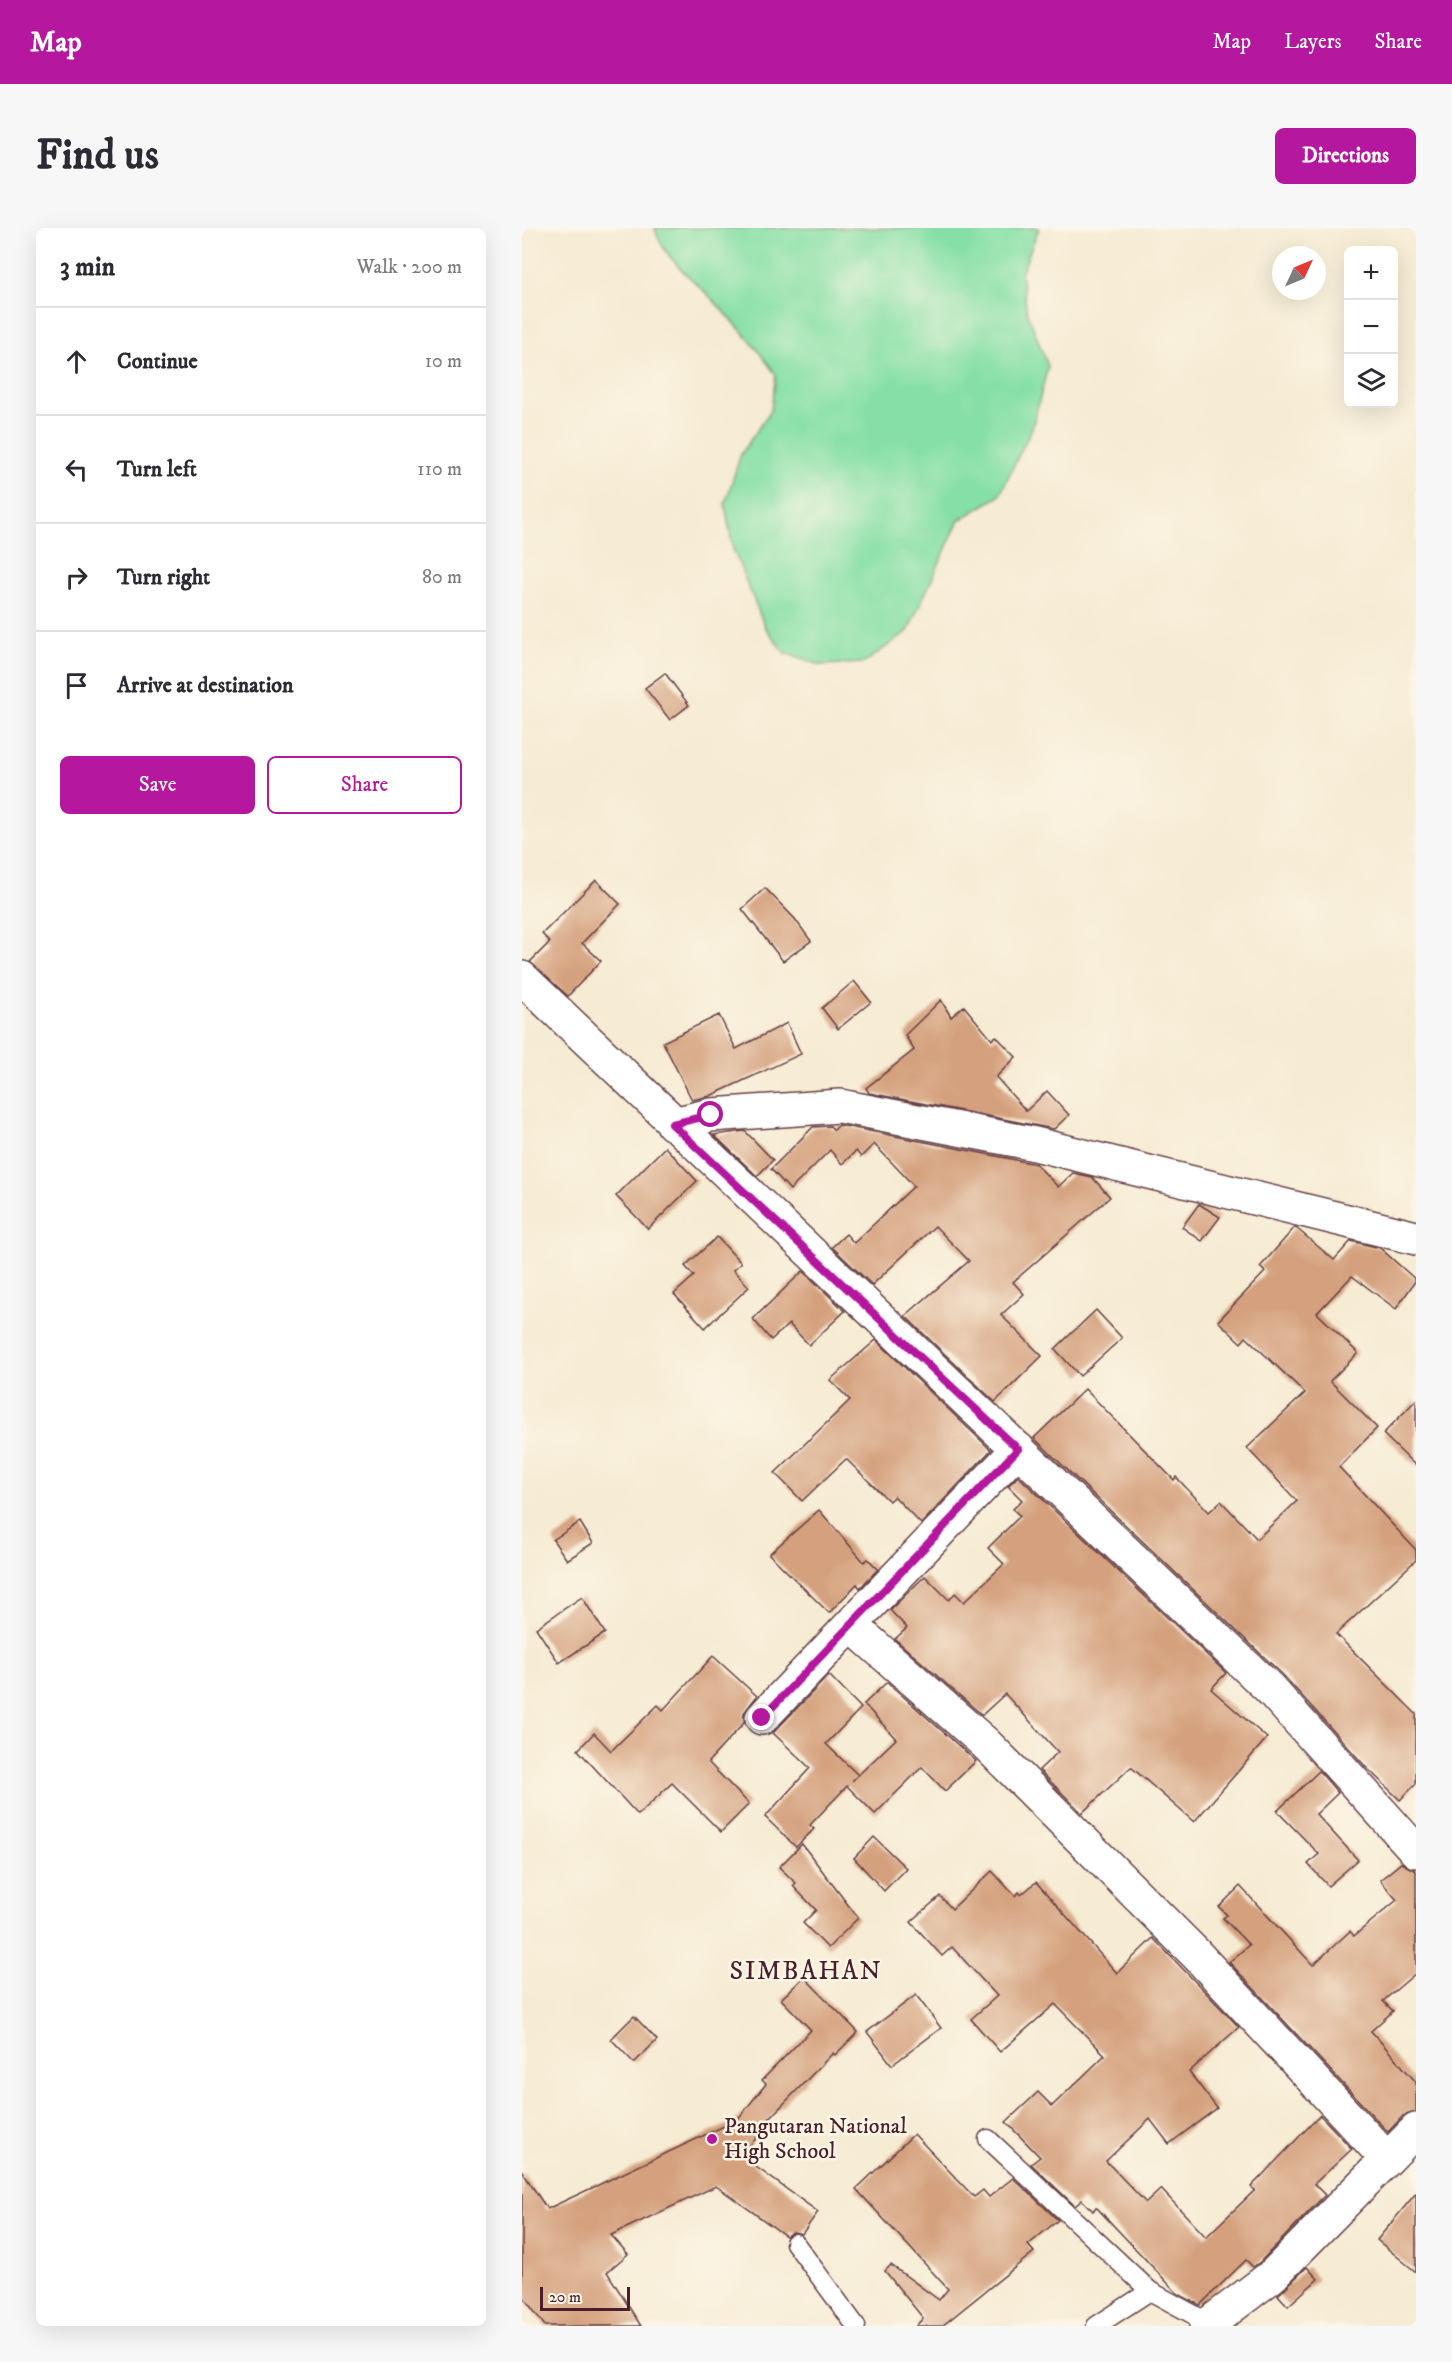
<!DOCTYPE html>
<html lang="en">
<head>
<meta charset="utf-8">
<style>
	body { margin:0; font-family:"IM FELL DW Pica",serif; background:#f7f7f7; color:#2b2b33 }
	.controls { position:absolute; right:18px; top:18px; display:grid; overflow:hidden; border-radius:9px; box-shadow:0 6px 24px #0002 }
	.controls button { width:54px; height:54px; display:grid; place-items:center; padding:0; border:0; border-bottom:2px solid #e1e1e2; background:#fff; color:#2b2b33; font:30px sans-serif }
	.compass { position:absolute; left:750px; top:18px; width:54px; height:54px; border-radius:50%; background:#fff; box-shadow:0 6px 24px #0002; rotate:46deg }
	.scale { position:absolute; left:18px; bottom:15px; width:90px; box-sizing:border-box; padding-left:6px; border:3px solid #4a1f2b; border-top:0; font-size:16px; line-height:21px; white-space:nowrap; color:#4a1f2b; -webkit-text-stroke:4px #fcf5e5; paint-order:stroke }
	.stop { position:absolute; width:18px; height:18px; margin:-14px; border:4px solid #b5179e; border-radius:50%; background:#fff }
	.stop.end { background:#b5179e; border-color:#fff; box-shadow:0 2px 6px #0008 }
	.list { margin:0; padding:0; list-style:none }
	h2 { display:flex; justify-content:space-between; align-items:center; height:78px; margin:0; padding:0 24px; font-size:26px }
	h2 small { font-size:20px; font-weight:400; color:#7c7c81 }
	.list li { display:grid; grid-template-columns:39px 1fr auto; gap:18px; align-items:center; box-sizing:border-box; height:108px; padding:0 24px; border-top:2px solid #e1e1e2 }
	.list b { display:block; font-size:22px; white-space:nowrap }
	.list em { font-size:20px; font-style:normal; color:#7c7c81 }
	.actions { display:flex; gap:12px; padding:18px 24px }
	.actions a { flex:1; padding:14px 0; border:2px solid #b5179e; border-radius:9px; text-align:center; font-size:21px; color:#b5179e }
	.actions .main { background:#b5179e; color:#fff }
	.icon { flex:none; width:33px; height:33px; fill:none; stroke:currentColor; stroke-width:2; stroke-linecap:round; stroke-linejoin:round }
	.map { position:relative; flex:none; width:894px; height:2098px; overflow:hidden; border-radius:9px }
	header { display:flex; align-items:center; gap:36px; box-sizing:border-box; height:84px; padding:0 30px; background:#b5179e; color:#fff }
	header strong { font-size:28px }
	nav { display:flex; gap:33px; margin-inline-start:auto; font-size:21px }
	.intro { display:flex; align-items:center; justify-content:space-between; box-sizing:border-box; height:144px; padding:0 36px }
	h1 { margin:0; font-size:42px }
	.button { padding:15px 27px; border-radius:9px; background:#b5179e; color:#fff; font-size:21px; font-weight:700 }
	main { display:flex; gap:36px; padding:0 36px }
	aside { flex:1; background:#fff; border-radius:9px; box-shadow:0 6px 24px #0002 }
	.map>svg:first-child { display:block }
	.green { fill:#86e0a5; stroke:#688068; stroke-width:1.5 }
	.building { fill:#d4a07d }
	.lines { fill:none; stroke-linecap:round; stroke-linejoin:round }
	.service-casing { stroke:#643e44; stroke-width:21 }
	.minor-casing { stroke:#643e44; stroke-width:36 }
	.service { stroke:#fff; stroke-width:18 }
	.minor { stroke:#fff; stroke-width:33 }
	.route { stroke:#b5179e; stroke-width:8 }
	.poi-dot { fill:#b5179e; stroke:#fcf5e5; stroke-width:2 }
	.labels { text-anchor:middle; dominant-baseline:central; stroke-width:5; stroke-linejoin:round; paint-order:stroke }
	.poi-label { font-size:22px; fill:#4a1f2b; stroke:#fcf5e5; text-anchor:start }
	.quarter-label { font-size:26px; letter-spacing:1.5px; fill:#4a1f2b; stroke:#fcf5e5 }
</style>
</head>
<body>
<header>
<strong>Map</strong>
<nav><a>Map</a><a>Layers</a><a>Share</a></nav>
</header>
<div class="intro"><h1>Find us</h1><a class="button">Directions</a></div>
<main>
<aside>
<h2>3 min<small>Walk · 200 m</small></h2>
<ul class="list">
<li><svg class="icon" aria-label="ahead" viewBox="0 0 24 24"><path d="M12 20V5M6 11l6-6 6 6"/></svg><div><b>Continue</b></div><em>10 m</em></li>
<li><svg class="icon" aria-label="left" viewBox="0 0 24 24"><path d="M17 20v-9H6M10 6l-5 5 5 5"/></svg><div><b>Turn left</b></div><em>110 m</em></li>
<li><svg class="icon" aria-label="right" viewBox="0 0 24 24"><path d="M7 20v-9h11M14 6l5 5-5 5"/></svg><div><b>Turn right</b></div><em>80 m</em></li>
<li><svg class="icon" aria-label="arrive" viewBox="0 0 24 24"><path d="M6 21V4h12l-3 4 3 4H6"/></svg><div><b>Arrive at destination</b></div></li>
</ul>
<div class="actions"><a class="main">Save</a><a>Share</a></div>
</aside>
<div class="map">
<svg width="894" height="2098" viewBox="0 0 894 2098">
	<rect width="100%" height="100%" fill="#fcf5e5"/>
	<filter id="ink" filterUnits="userSpaceOnUse"><feTurbulence type="fractalNoise" baseFrequency=".0167" numOctaves="2"/><feDisplacementMap in="SourceGraphic" scale="12" xChannelSelector="R" yChannelSelector="G"/><feConvolveMatrix kernelMatrix="1 2 1 2 8 2 1 2 1" color-interpolation-filters="sRGB"/></filter>
	<filter id="wash" filterUnits="userSpaceOnUse"><feTurbulence type="fractalNoise" baseFrequency=".008" numOctaves="4" result="noise"/><feDisplacementMap in="SourceGraphic" scale="24" xChannelSelector="R" yChannelSelector="G"/><feGaussianBlur stdDeviation="1.35" result="paint"/><feColorMatrix in="noise" values="0 0 0 0 0 0 0 0 0 0 0 0 0 0 0 0 0 1.4 0 .05"/><feComposite in="paint" operator="in"/></filter>
	<g filter="url(#wash)">
		<rect width="100%" height="100%" fill="#f6ebd3"/>
		<path class="green" d="M133,0H517L499,46L505,84L526,138L510,200L477,268L437,292L386,403L342,435L298,437L262,424L243,399L211,321L203,276L219,226L249,182L254,147C236,120 214,96 191,72C172,52 139,28 133,0Z"/>
		<g id="blocks">
			<g class="building">
				<path d="M143,445L167,477L148,492L123,460Z"/>
				<path d="M74,652L98,676L60,715L79,733L46,768L8,734L28,714L20,706Z"/>
				<path d="M243,660L273,691L289,713L261,733L220,681Z"/>
				<path d="M332,753L349,774L316,801L300,780Z"/>
				<path d="M419,772L429,789L442,778L470,812L474,808L494,829L474,849L504,883L525,863L547,887L532,901L347,865L344,860L392,822L383,807Z"/>
				<path d="M197,787L214,821L265,795L279,826L188,868L170,872L141,814Z"/>
				<path d="M317,897L514,936L536,959L551,945L570,949L588,969L491,1054L502,1066L479,1087L520,1128L473,1174L383,1088L447,1033L413,998L350,1057L310,1019L324,1006L332,1015L392,958L352,916L339,929L334,923L320,936L308,922L268,962L249,941L291,899L308,898L312,902Z"/>
				<path d="M223,903L251,932L235,948L192,907Z"/>
				<path d="M143,919L175,953L126,1001L94,968Z"/>
				<path d="M677,976L698,989L680,1013L660,999Z"/>
				<path d="M773,999L812,1032L829,1013L858,1020L894,1052L874,1081L830,1048L795,1085L836,1125L808,1153L855,1200L817,1239L894,1322V1332L814,1406L894,1486V1556L878,1572L844,1539L761,1447L512,1210L563,1161L652,1252L654,1249L687,1284L699,1273L735,1311L775,1273L725,1220L783,1165L724,1109L719,1115L696,1093L743,1044L738,1039Z"/>
				<path d="M195,1009L219,1035L211,1042L227,1059L183,1100L152,1066L172,1048L163,1038Z"/>
				<path d="M281,1043L323,1083L287,1117L267,1096L249,1112L231,1091Z"/>
				<path d="M574,1082L600,1110L558,1148L533,1121Z"/>
				<path d="M354,1112L469,1222L399,1296L372,1268L367,1273L324,1231L280,1273L253,1245L328,1172L308,1152Z"/>
				<path d="M894,1172V1238L861,1206Z"/>
				<path d="M496,1248L704,1445L689,1461L745,1510L672,1594L609,1539L560,1585L517,1542L536,1524L483,1466L460,1487L373,1411L385,1400L368,1382L403,1348L427,1372L433,1365L442,1374L482,1336L466,1320L498,1288L491,1281L500,1272L486,1258Z"/>
				<path d="M297,1282L342,1334L346,1331L356,1341L338,1360L335,1356L307,1385L247,1326Z"/>
				<path d="M58,1294L71,1315L45,1332L31,1312Z"/>
				<path d="M60,1369L83,1405L37,1435L14,1400Z"/>
				<path d="M191,1428L235,1468L222,1485V1495L186,1534L227,1576L199,1604L150,1555L116,1587L56,1522L72,1505L89,1523L136,1477L141,1482Z"/>
				<path d="M307,1447L339,1480L304,1516L336,1547L330,1553L374,1511L342,1476L365,1454L454,1533L423,1563L400,1539L353,1586L325,1558L288,1597L292,1601L274,1619L243,1589L288,1540L251,1505Z"/>
				<path d="M797,1543L816,1565L794,1586L836,1632L806,1658L786,1636L797,1626L755,1583Z"/>
				<path d="M352,1609L384,1640L362,1663L332,1630Z"/>
				<path d="M280,1616L336,1690L306,1720L281,1695L294,1682L271,1658L274,1655L257,1639Z"/>
				<path d="M879,1635L894,1643V1745L861,1773L871,1783L849,1803L894,1854V1884L881,1888L866,1904L707,1734L727,1717L701,1690L705,1687L697,1679L718,1658L791,1737L828,1703L832,1708L875,1672L858,1652Z"/>
				<path d="M470,1643L493,1668L497,1664L499,1667L514,1654L595,1745L631,1710L717,1799L667,1844L695,1880L647,1916L628,1891L584,1933L624,1975L639,1961L684,2009L733,1962L729,1959L798,1887L830,1921L792,1956L803,1967L738,2034L731,2039L724,2032L678,2077L656,2066L574,1979L571,1983L560,1972L553,1978L509,1936L518,1929L484,1894L516,1864L530,1878L583,1827L533,1776L478,1824L449,1791L475,1768L430,1719L420,1728L389,1694L418,1668L430,1681Z"/>
				<path d="M282,1749L336,1804L313,1827L311,1825L243,1895L245,1897L219,1928L296,1984L280,2006L271,2004L264,2008L194,1958L89,2007L106,2026L85,2044L119,2098H23L0,2067V1943L25,1981L215,1892L244,1856L240,1852L289,1802L259,1771Z"/>
				<path d="M394,1767L419,1800L370,1837L345,1804Z"/>
				<path d="M112,1788L135,1812L112,1835L89,1811Z"/>
				<path d="M392,1906L452,1969L461,1962L467,1969L491,1950L536,1992L506,2017L512,2024L420,2098H394L401,2090L363,2043L369,2037L417,2072L426,2061L334,1961Z"/>
				<path d="M894,1965V2044L855,2012Z"/>
				<path d="M785,2039L796,2051L766,2078L756,2067Z"/>
			</g>
		</g>
	</g>
	<g filter="url(#ink)">
		<use href="#blocks" fill-opacity="0" stroke="#643e44" stroke-width="1.5"/>
		<g class="lines">
			<g class="service-casing">
				<g id="service">
					<path d="M466,1911L628,2063L687,2095"/>
					<path d="M273,2015L334,2098"/>
					<path d="M574,2098L628,2063"/>
				</g>
			</g>
			<g class="minor-casing">
				<g id="minor">
					<path d="M0,750L748,1461L894,1623"/>
					<path d="M151,896L189,887L318,878L513,916L894,1010"/>
					<path d="M330,1398L463,1515L674,1726L865,1931"/>
					<path d="M240,1490L496,1221"/>
					<path d="M684,2098L750,2048L894,1902"/>
				</g>
			</g>
			<use href="#service" class="service"/>
			<use href="#minor" class="minor"/>
		</g>
	</g>
	<g class="lines" filter="url(#ink)">
		<path class="route" d="M189,887L150,896L496,1221L240,1490"/>
	</g>
	<circle class="poi-dot" cx="190" cy="1911" r="6"/>
	<g class="labels">
		<g class="poi-label">
			<text x="202" y="1898">Pangutaran National<tspan x="202" dy="25">High School</tspan></text>
		</g>
		<g class="quarter-label">
			<text x="284" y="1743">SIMBAHAN</text>
		</g>
	</g>
</svg>
<div class="controls">
<button>+</button>
<button>−</button>
<button><svg class="icon" aria-label="layers" viewBox="0 0 24 24"><path d="M12 4l9 5-9 5-9-5zM3 14l9 5 9-5"/></svg></button>
</div>
<svg class="compass" viewBox="-18 -18 36 36"><path d="M0-13l5 13h-10z" fill="#e53935"/><path d="M0 13l5-13h-10z" fill="#7c7c81"/></svg>
<div class="scale">20 m</div>
<div class="stop" style="left:189px;top:887px"></div>
<div class="stop end" style="left:240px;top:1490px"></div>
</div>
</main>
</body>
</html>
